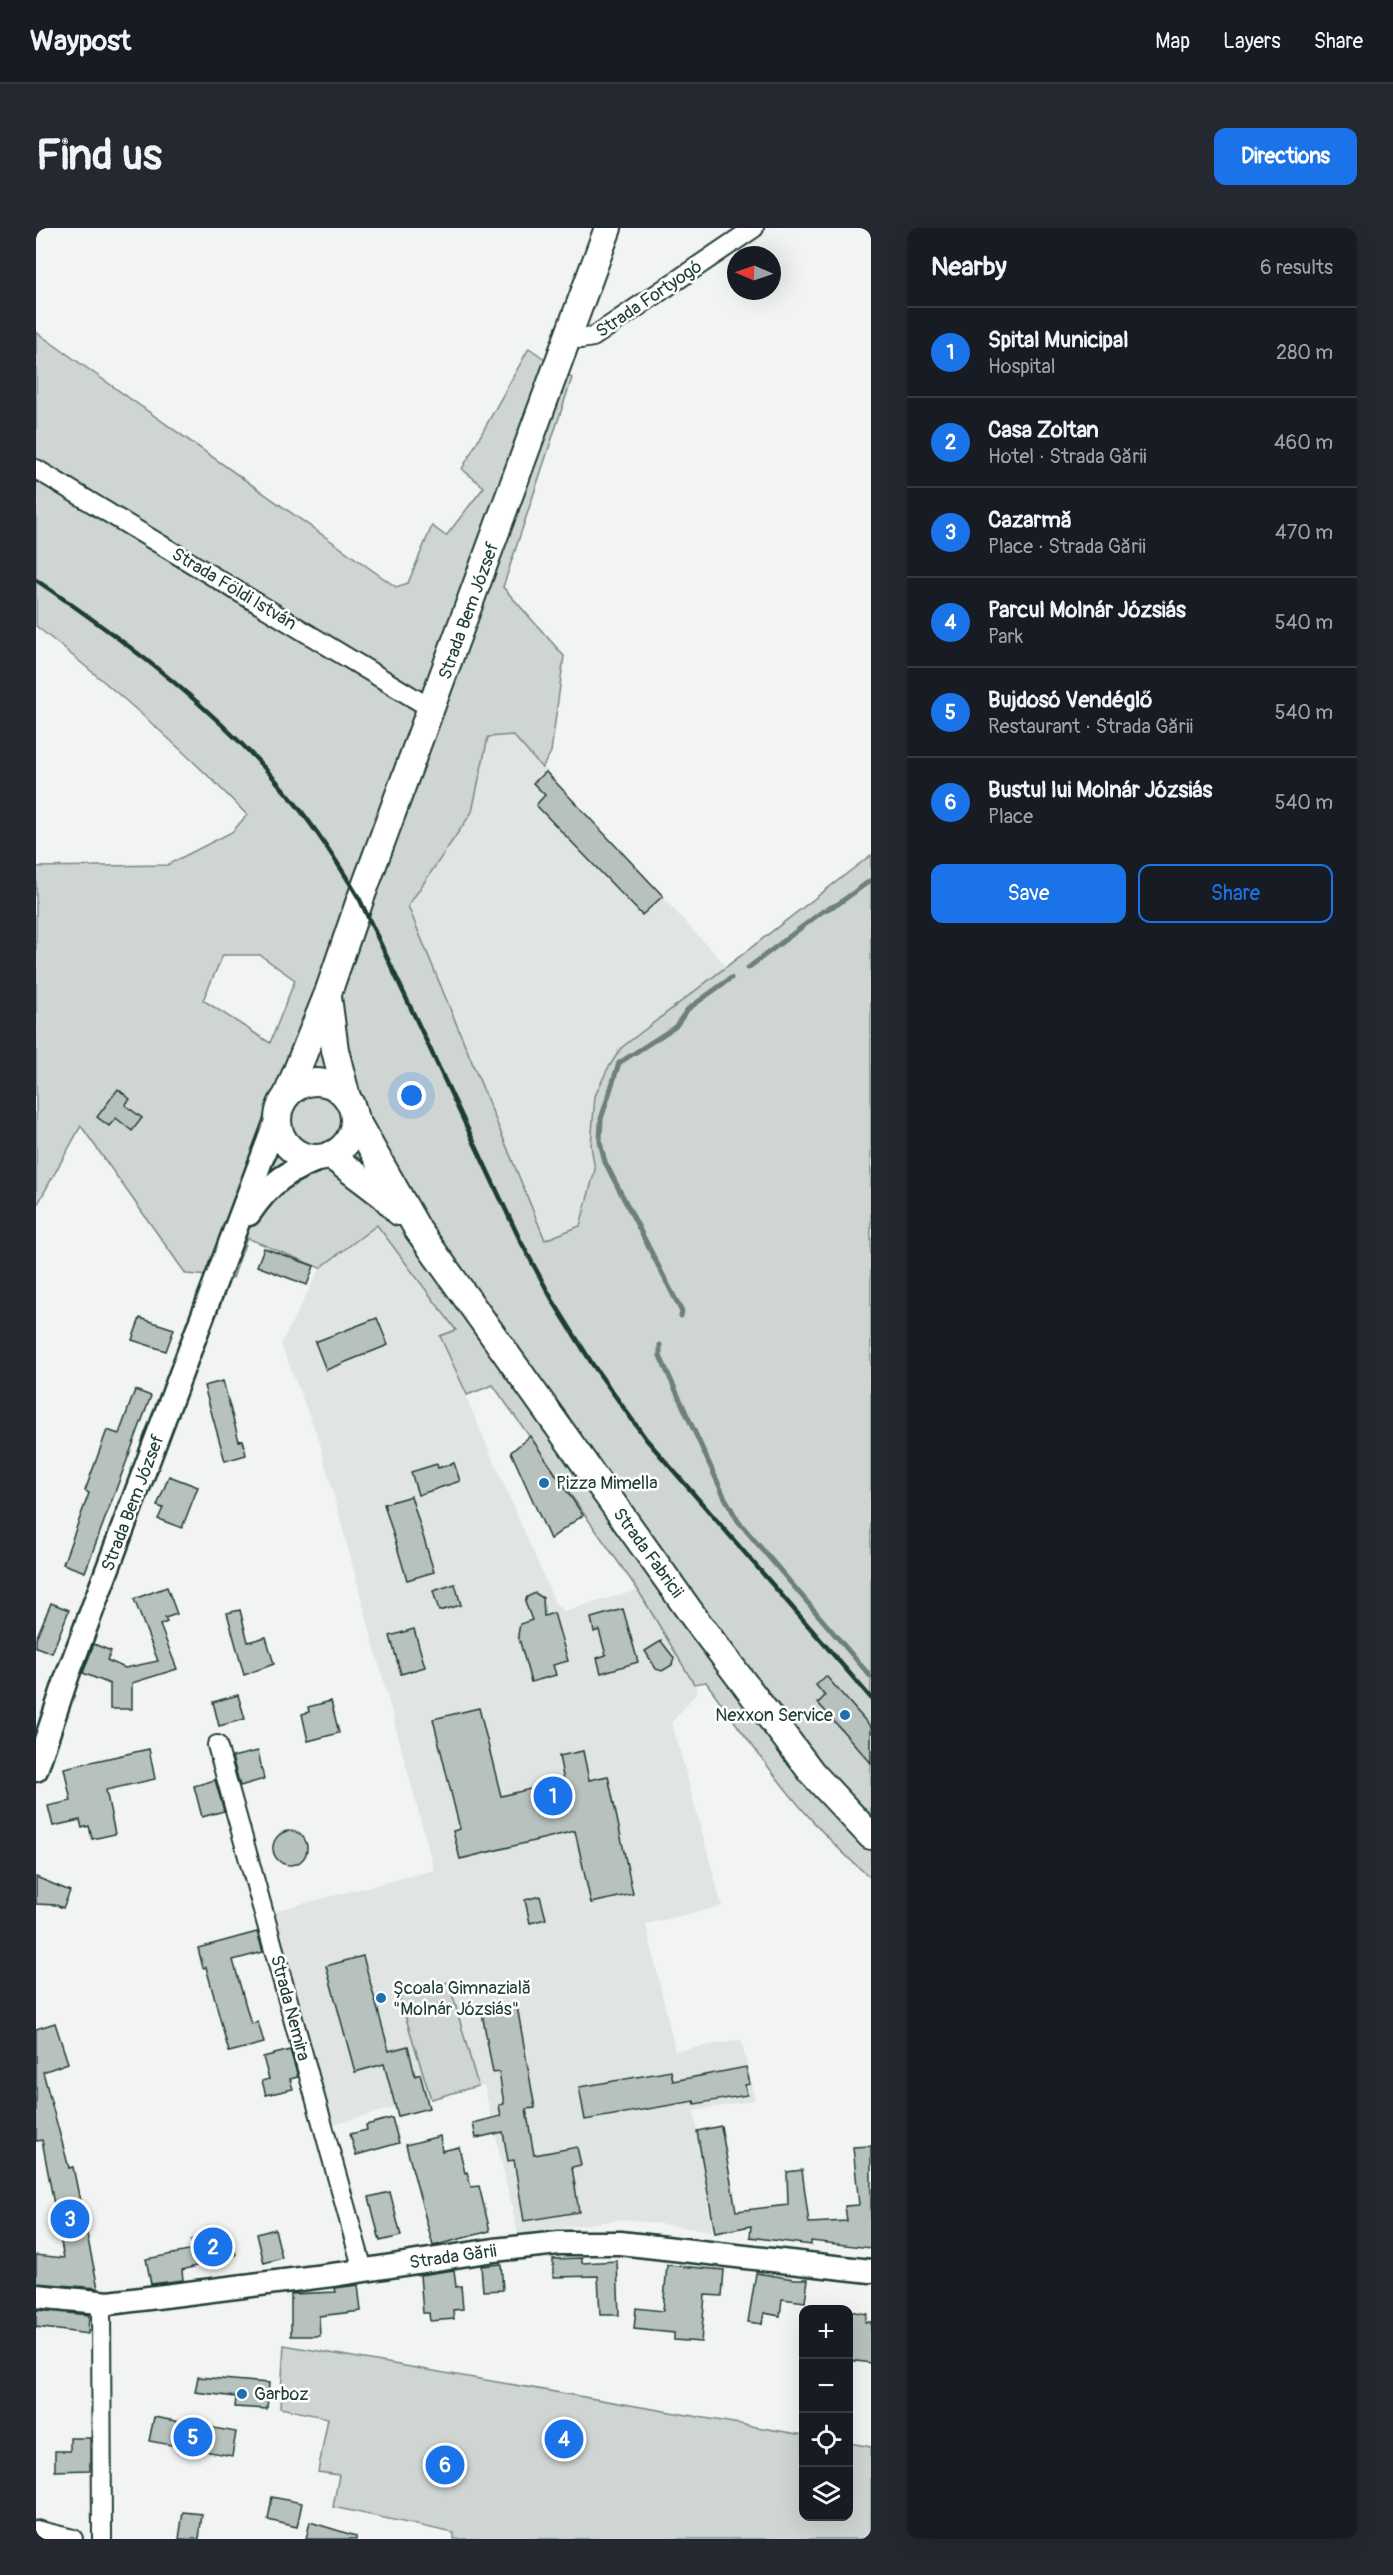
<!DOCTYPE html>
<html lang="en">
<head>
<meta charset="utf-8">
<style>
	body { margin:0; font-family:Pangolin,sans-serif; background:#242831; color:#f1f3f6 }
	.controls { position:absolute; right:18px; bottom:18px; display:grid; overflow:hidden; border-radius:12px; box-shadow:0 6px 24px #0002 }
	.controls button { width:54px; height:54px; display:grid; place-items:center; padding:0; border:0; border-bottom:2px solid #363941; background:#171b24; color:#f1f3f6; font:30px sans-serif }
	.compass { position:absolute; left:691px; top:18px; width:54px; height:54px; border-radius:50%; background:#171b24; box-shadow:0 6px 24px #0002; rotate:272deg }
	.you { position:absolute; left:376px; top:868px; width:21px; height:21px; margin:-15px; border:4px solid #fff; border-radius:50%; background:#1a73e8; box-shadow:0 0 0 9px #1a73e833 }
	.badge { display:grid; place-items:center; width:39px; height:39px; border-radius:50%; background:#1a73e8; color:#fff; font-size:20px; font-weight:700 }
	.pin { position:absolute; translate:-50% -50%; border:3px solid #fff; box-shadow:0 2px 6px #0006 }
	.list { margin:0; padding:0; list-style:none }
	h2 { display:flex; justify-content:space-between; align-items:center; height:78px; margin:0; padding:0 24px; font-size:26px }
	h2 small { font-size:20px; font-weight:400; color:#9ea1a6 }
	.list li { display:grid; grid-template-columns:39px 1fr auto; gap:18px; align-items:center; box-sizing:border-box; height:90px; padding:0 24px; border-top:2px solid #363941 }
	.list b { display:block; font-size:22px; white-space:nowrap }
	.list p { margin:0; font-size:20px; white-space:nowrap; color:#9ea1a6 }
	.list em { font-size:20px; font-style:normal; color:#9ea1a6 }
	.actions { display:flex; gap:12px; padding:18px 24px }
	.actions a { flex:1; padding:14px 0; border:2px solid #1a73e8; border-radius:12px; text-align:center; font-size:21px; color:#1a73e8 }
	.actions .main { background:#1a73e8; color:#fff }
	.icon { flex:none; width:33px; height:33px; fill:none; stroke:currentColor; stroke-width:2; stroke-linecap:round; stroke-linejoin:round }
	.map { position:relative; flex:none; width:835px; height:2311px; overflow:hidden; border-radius:12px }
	header { display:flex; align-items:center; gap:36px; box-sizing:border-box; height:84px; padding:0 30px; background:#171b24; border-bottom:2px solid #363941 }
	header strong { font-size:28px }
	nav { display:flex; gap:33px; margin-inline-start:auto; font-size:21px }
	.intro { display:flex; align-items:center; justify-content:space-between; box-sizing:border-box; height:144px; padding:0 36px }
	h1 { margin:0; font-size:42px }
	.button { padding:15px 27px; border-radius:12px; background:#1a73e8; color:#fff; font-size:21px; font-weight:700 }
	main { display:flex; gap:36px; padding:0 36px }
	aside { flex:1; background:#171b24; border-radius:12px; box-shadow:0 6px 24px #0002 }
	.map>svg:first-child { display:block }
	.built { fill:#e0e4e3 }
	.green { fill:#ced5d3; stroke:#768984; stroke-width:1.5; fill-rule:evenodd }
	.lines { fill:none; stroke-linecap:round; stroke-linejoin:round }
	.stream { stroke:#6d807b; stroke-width:5 }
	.building { fill:#b7c1bd; stroke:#1f3d34; stroke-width:1.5 }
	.minor-casing { stroke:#1f3d34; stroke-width:22 }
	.major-casing { stroke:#1f3d34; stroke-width:27 }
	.highway-casing { stroke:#1f3d34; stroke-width:30 }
	.minor { stroke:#fff; stroke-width:18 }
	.major { stroke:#fff; stroke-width:22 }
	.highway { stroke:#fff; stroke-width:26 }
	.rail { stroke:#1f3d34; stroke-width:4.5 }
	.poi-dot { fill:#1f6fb2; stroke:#fff; stroke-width:2 }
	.labels { text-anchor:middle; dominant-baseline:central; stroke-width:5; stroke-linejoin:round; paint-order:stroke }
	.street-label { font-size:18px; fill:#1f3d34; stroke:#fff }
	.poi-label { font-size:18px; fill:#1f3d34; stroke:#fff; text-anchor:start }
</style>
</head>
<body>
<header>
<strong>Waypost</strong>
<nav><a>Map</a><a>Layers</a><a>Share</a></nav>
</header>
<div class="intro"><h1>Find us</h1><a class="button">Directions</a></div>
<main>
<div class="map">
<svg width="835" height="2311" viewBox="0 0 835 2311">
	<rect width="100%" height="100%" fill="#f2f3f3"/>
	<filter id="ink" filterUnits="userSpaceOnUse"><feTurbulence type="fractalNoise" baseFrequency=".0167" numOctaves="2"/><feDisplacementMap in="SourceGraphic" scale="12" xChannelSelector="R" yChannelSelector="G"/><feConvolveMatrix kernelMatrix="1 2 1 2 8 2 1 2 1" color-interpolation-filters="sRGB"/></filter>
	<g filter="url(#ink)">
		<g class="built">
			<path d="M477,507L690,738L585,820L571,842L559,868L555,917L559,942L544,998L509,1012L372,678L436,584L452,509Z"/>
			<path d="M340,996L420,1103L404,1109L520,1377L528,1383L602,1362L662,1463L636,1494L686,1678L610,1696L639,1823L705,1812L719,1872L658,1883L676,2003L588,1991L482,2006L448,1857L296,1896L238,1683L398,1642L283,1212L245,1116L284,1040Z"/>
		</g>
		<g class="green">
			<path d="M0,104L360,359L372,355L396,298L410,308L448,259L426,241L493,120L536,150L467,359L528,428L515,524L506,540L477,507L452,509L436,584L372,678L509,1012L544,998L559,942L555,917L559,868L571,842L585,820L835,627V1650C769,1595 720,1523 670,1454L658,1456L602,1362L457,1157L431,1167L404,1108L420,1102L341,997L284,1040L211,1010L197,1050L150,1046L45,898L0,979V639L131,637L196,604L211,587C146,519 74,457 0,398ZM187,727H224L259,752L234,815L167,772Z"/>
			<path d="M413,1754L442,1858L395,1871L363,1768Z"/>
			<path d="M248,2117L767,2207L768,2288H812L813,2215L835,2219V2311H418V2305L297,2279L303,2247L282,2244L292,2190L244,2180Z"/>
		</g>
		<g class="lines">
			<g class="stream">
				<path d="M712,740L787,683L802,676L835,652"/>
				<path d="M645,1088L646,1084L569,934L564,914L565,891L583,835L639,799L652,781L695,750"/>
				<path d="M624,1117V1128L688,1268L702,1293L835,1449"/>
			</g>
		</g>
		<g class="building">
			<path d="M510,544L627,668L606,687L500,577L509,567L497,555Z"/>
			<path d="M82,861L94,871L89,877L106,890L96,903L80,890L73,898L61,889Z"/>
			<path d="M228,1020L278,1038L271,1057L221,1038Z"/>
			<path d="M104,1090L138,1101L130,1123L96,1112Z"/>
			<path d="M341,1090L352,1117L290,1142L279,1114Z"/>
			<path d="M187,1153L203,1213L207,1212L210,1227L189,1233L168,1158Z"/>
			<path d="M99,1162L115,1168L49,1344L27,1336L53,1265L49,1263L71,1202L83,1206Z"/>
			<path d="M494,1208L547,1287L514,1311L475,1224Z"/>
			<path d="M418,1235L424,1253L382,1267L375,1244L401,1236L402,1240Z"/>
			<path d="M133,1248L162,1259L146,1300L122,1291L127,1280L121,1278Z"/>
			<path d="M375,1268L398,1344L371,1352L348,1276Z"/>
			<path d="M419,1356L425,1377L403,1383L397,1363Z"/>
			<path d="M131,1359L141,1386L129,1390L131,1394L124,1397L141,1441L96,1455V1481H74V1456L47,1445L58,1416L75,1423L71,1432L89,1440L122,1433L98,1371Z"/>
			<path d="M499,1365L507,1370L508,1388L518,1385L532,1433L517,1437L520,1447L495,1454L482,1407L484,1396L496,1392L489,1374L491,1369Z"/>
			<path d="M15,1375L33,1382L16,1425L0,1419V1411Z"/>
			<path d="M587,1381L602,1434L565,1445L561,1430L570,1427L563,1402L558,1404L555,1390Z"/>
			<path d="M204,1382L212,1414L230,1409L238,1436L208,1447L191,1385Z"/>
			<path d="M378,1401L389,1439L365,1446L354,1408Z"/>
			<path d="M625,1413L638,1430L636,1437L626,1443L620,1441L609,1423Z"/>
			<path d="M790,1448L835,1499V1535L782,1475L789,1468L780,1457Z"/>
			<path d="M202,1467L209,1491L183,1498L177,1474Z"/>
			<path d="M295,1473L303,1505L272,1513L266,1486L273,1484L272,1479Z"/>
			<path d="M443,1480L465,1568L528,1553L523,1528L547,1523L553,1552L572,1548L597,1666L555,1675L539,1603L424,1631L417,1603L424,1601L397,1491Z"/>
			<path d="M113,1521L119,1551L70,1562L79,1606L56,1611L53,1598L46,1600L44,1592L17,1598L12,1578L35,1573L28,1540Z"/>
			<path d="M222,1523L228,1551L204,1558L196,1529Z"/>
			<path d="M179,1552L188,1583L166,1589L158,1558Z"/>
			<circle cx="254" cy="1620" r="17"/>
			<path d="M0,1649L34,1663L27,1680L20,1677L0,1676Z"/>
			<path d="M504,1668L510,1691L494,1695L489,1672Z"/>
			<path d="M221,1704L227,1724L197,1732L215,1796L222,1794L228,1815L193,1824L170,1739L167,1740L162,1720Z"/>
			<path d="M327,1728L353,1823L372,1818L379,1848L384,1846L393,1880L362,1888L348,1836L319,1844L290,1738Z"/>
			<path d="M481,1778L499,1880L490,1881L498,1927L541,1919L545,1937L536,1939L543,1984L488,1993L478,1932L472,1933L467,1904L440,1910L437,1895L465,1888L463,1877L468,1876L463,1844L457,1845L446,1785Z"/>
			<path d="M19,1795L32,1835L7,1844L33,1940L37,1939L62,2060L0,2055V2027L28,2030L6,1912L0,1913V1801Z"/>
			<path d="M254,1822L262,1849L254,1851L257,1861L230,1867L226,1853L233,1851L227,1829Z"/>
			<path d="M710,1839L714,1856L709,1857L711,1867L659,1876L658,1873L549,1892L543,1859L635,1843L637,1853Z"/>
			<path d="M356,1890L363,1915L320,1927L314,1906L331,1902L330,1897Z"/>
			<path d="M685,1898L700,1983L752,1977L751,1944L766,1942L773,1995L811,1993L809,1978L823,1977L817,1919L835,1918V2020L775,2013V2017L714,2009L715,1998L679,2005L661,1903Z"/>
			<path d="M404,1908L406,1923L423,1919L429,1945L431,1944L435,1959L443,1958L454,2003L397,2018L370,1917Z"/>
			<path d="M354,1964L365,2008L344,2013L333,1969Z"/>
			<path d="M192,2001L200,2027L146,2042L147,2052L115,2056L110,2031L158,2022L155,2012Z"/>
			<path d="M239,2001L246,2030L228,2035L221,2006Z"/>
			<path d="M546,2030V2035L581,2033L583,2087H564L562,2048L517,2049V2031Z"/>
			<path d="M465,2036L467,2062L447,2063L445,2038Z"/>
			<path d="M631,2037L688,2042L686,2068L669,2067L665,2114L638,2112V2105L598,2101L600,2080L627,2083Z"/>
			<path d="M418,2042L420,2059L425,2058L427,2081L417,2082L418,2091L394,2093L393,2085H387L384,2047Z"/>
			<path d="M720,2045L758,2051H772L769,2074L746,2071L744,2088L728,2085L726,2096L712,2094Z"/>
			<path d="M322,2057L325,2083L283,2088L284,2108H255V2066L300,2064L299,2060Z"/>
			<path d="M0,2082L53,2087L52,2106L0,2099Z"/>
			<path d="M813,2083L831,2086L829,2094H835V2135L813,2132Z"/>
			<path d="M162,2149L233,2155L231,2181L199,2179L200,2169L159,2164Z"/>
			<path d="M118,2189L200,2204L196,2228L113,2213Z"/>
			<path d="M34,2210H54V2242L19,2243V2223H34Z"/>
			<path d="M236,2269L266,2275L261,2299L232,2292Z"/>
			<path d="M147,2284L166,2286L163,2311H143Z"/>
			<path d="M274,2294L320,2308V2311H270Z"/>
		</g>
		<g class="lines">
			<g class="minor-casing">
				<g id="minor">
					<path d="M533,109L545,111L557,109L718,0"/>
					<path d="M0,241L396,481"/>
					<path d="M181,1517L327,2042"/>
					<path d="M65,2076L66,2311"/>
					<path d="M0,2302L37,2311"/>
				</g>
			</g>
			<g class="major-casing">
				<g id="major">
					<path d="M213,986C235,953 253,942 289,929"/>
					<path d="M0,1542L32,1446L243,885"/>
					<path d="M0,2068L73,2075L304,2046L458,2022L523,2015H584L835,2043"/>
				</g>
			</g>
			<g class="highway-casing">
				<g id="highway">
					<path d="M292,769L299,822L311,870"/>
					<circle cx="280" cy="892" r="38"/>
					<path d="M251,867L292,765L324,672L572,0"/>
					<path d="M318,889L382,1002L660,1392L777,1546L835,1608"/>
					<path d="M294,927L348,968L363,984"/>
				</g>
			</g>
			<use href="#minor" class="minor"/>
			<use href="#major" class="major"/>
			<use href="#highway" class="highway"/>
			<path class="rail" d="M0,352C94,416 186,485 258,574C283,605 304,638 324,672L484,1012L517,1073L557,1137L610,1211L835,1470"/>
		</g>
	</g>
	<g class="poi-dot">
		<circle cx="508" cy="1255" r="6"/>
		<circle cx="809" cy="1487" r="6"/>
		<circle cx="345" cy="1770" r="6"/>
		<circle cx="206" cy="2166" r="6"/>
	</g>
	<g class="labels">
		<g class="street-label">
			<text transform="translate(613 71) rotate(-34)">Strada Fortyogó</text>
			<text transform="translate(198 361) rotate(31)">Strada Földi István</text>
			<text transform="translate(433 383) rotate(-70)">Strada Bem József</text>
			<text transform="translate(97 1275) rotate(-69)">Strada Bem József</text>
			<text transform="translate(612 1325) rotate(54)">Strada Fabricii</text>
			<text transform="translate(254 1780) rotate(75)">Strada Nemira</text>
			<text transform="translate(417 2029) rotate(-8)">Strada Gării</text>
		</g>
		<g class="poi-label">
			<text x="520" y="1255">Pizza Mimella</text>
			<text x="797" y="1487" text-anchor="end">Nexxon Service</text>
			<text x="357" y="1760">Școala Gimnazială<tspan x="357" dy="21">"Molnár Józsiás"</tspan></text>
			<text x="218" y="2166">Garboz</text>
		</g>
	</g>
</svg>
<div class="controls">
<button>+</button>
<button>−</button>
<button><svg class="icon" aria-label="locate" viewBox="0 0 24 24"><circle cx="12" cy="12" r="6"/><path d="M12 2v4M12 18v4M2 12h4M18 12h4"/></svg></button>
<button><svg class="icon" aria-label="layers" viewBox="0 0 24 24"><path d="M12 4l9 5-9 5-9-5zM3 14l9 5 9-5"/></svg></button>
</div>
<svg class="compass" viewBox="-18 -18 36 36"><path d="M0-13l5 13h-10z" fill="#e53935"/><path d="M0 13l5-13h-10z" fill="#9ea1a6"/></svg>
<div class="you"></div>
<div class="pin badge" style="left:517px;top:1568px">1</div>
<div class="pin badge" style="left:177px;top:2019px">2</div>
<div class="pin badge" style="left:34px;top:1991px">3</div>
<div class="pin badge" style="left:528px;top:2211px">4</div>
<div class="pin badge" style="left:157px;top:2209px">5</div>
<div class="pin badge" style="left:409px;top:2237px">6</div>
</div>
<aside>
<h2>Nearby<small>6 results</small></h2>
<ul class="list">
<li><span class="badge">1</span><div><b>Spital Municipal</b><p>Hospital</p></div><em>280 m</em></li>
<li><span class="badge">2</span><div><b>Casa Zoltan</b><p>Hotel · Strada Gării</p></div><em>460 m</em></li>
<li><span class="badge">3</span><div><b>Cazarmă</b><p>Place · Strada Gării</p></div><em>470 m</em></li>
<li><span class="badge">4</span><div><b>Parcul Molnár Józsiás</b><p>Park</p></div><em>540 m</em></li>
<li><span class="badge">5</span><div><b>Bujdosó Vendéglő</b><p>Restaurant · Strada Gării</p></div><em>540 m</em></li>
<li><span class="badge">6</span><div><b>Bustul lui Molnár Józsiás</b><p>Place</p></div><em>540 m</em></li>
</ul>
<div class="actions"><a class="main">Save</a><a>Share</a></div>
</aside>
</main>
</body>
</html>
